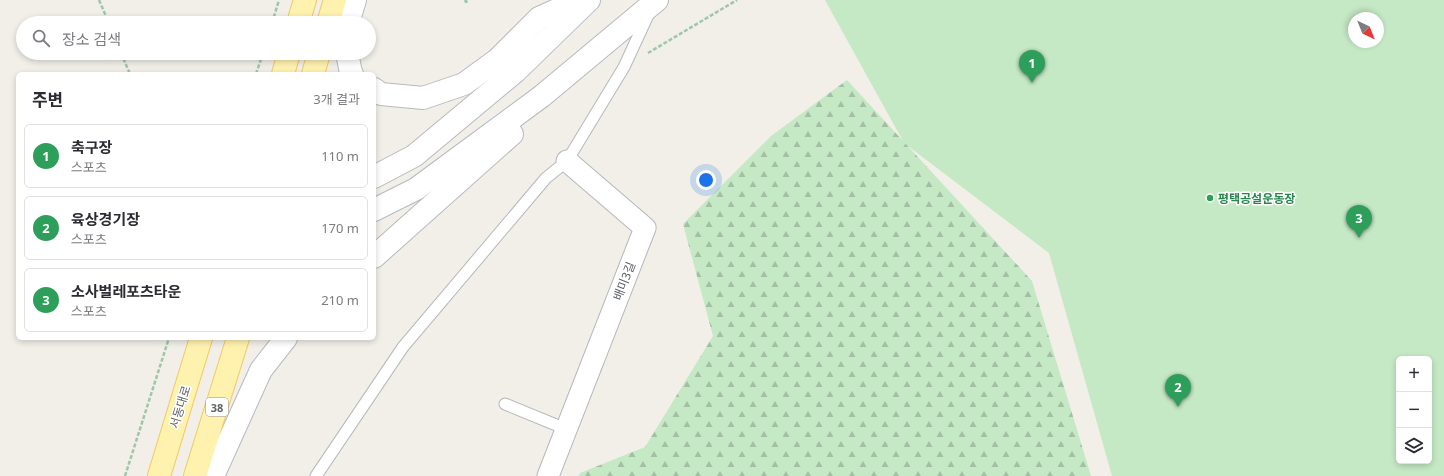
<!DOCTYPE html>
<html lang="ko">
<head>
<meta charset="utf-8">
<style>
	body { margin:0; font-family:"Noto Sans","Noto Sans KR",sans-serif; background:#f7f7f7; color:#2b2b33 }
	.controls { position:absolute; right:12px; bottom:12px; display:grid; overflow:hidden; border-radius:6px; box-shadow:0 2px 6px #0003 }
	.controls button { width:36px; height:36px; display:grid; place-items:center; padding:0; border:0; border-bottom:1px solid #e1e1e2; background:#fff; color:#2b2b33; font:20px sans-serif }
	.compass { position:absolute; left:1348px; top:12px; width:36px; height:36px; border-radius:50%; background:#fff; box-shadow:0 2px 6px #0003; rotate:137deg }
	.you { position:absolute; left:706px; top:180px; width:14px; height:14px; margin:-10px; border:3px solid #fff; border-radius:50%; background:#1a73e8; box-shadow:0 0 0 6px #1a73e833 }
	.badge { display:grid; place-items:center; width:26px; height:26px; border-radius:50%; background:#db2777; color:#fff; font-size:13px; font-weight:700 }
	.pin { position:absolute; translate:-50% -33px; filter:drop-shadow(0 1px 2px #0008) }
	.pin::after { content:''; position:absolute; top:21px; width:14px; height:12px; background:inherit; clip-path:polygon(0 0,100% 0,50% 100%) }
	.list { margin:0; padding:0; list-style:none }
	h2 { display:flex; justify-content:space-between; align-items:center; height:52px; margin:0; padding:0 16px; font-size:17px }
	h2 small { font-size:13px; font-weight:400; color:#7c7c81 }
	.list li { display:grid; grid-template-columns:26px 1fr auto; gap:12px; align-items:center; box-sizing:border-box; height:64px; margin:0 8px 8px; padding:0 8px; border:1px solid #e1e1e2; border-radius:6px }
	.list b { display:block; font-size:15px; white-space:nowrap }
	.list p { margin:0; font-size:13px; white-space:nowrap; color:#7c7c81 }
	.list em { font-size:13px; font-style:normal; color:#7c7c81 }
	.icon { flex:none; width:22px; height:22px; fill:none; stroke:currentColor; stroke-width:2; stroke-linecap:round; stroke-linejoin:round }
	.map { position:relative; flex:none; width:1444px; height:476px; overflow:hidden }
	.search { position:absolute; background:#fff; box-shadow:0 2px 6px #0003; left:16px; top:16px; width:360px; height:44px; display:flex; align-items:center; gap:10px; box-sizing:border-box; padding:0 14px; border-radius:22px; color:#7c7c81; font-size:15px }
	.panel { position:absolute; background:#fff; box-shadow:0 2px 6px #0003; left:16px; top:72px; width:360px; height:268px; border-radius:6px }
	.map>svg:first-child { display:block }
	.green { fill:#c5e8c5; fill-rule:evenodd }
	.forest { fill:url(#forest-firs) }
	.lines { fill:none; stroke-linecap:round; stroke-linejoin:round }
	.service-casing { stroke:#b5b8bc; stroke-width:13 }
	.minor-casing { stroke:#b5b8bc; stroke-width:23 }
	.secondary-casing { stroke:#b6babf; stroke-width:24 }
	.primary-casing { stroke:#f2c960; stroke-width:24 }
	.path { stroke:#9cc7a9; stroke-width:2.5; stroke-dasharray:4 2; stroke-linecap:butt }
	.service { stroke:#fff; stroke-width:11 }
	.minor { stroke:#fff; stroke-width:21 }
	.secondary { stroke:#fff; stroke-width:22 }
	.primary { stroke:#fff2af; stroke-width:22 }
	.leisure-dot { fill:#2e9e5b; stroke:#fff; stroke-width:1.5 }
	.labels { text-anchor:middle; dominant-baseline:central; stroke-width:3; stroke-linejoin:round; paint-order:stroke }
	.shield { fill:#fff; stroke:#8f9295; stroke-width:1 }
	.shield-label { font-size:11px; font-weight:bold; fill:#5f6368 }
	.leisure-label { font-size:12px; font-weight:bold; fill:#27864d; stroke:#fff; text-anchor:start }
	.street-label { font-size:12px; fill:#5f6368; stroke:#fff }
</style>
</head>
<body>
<div class="map">
<svg width="1444" height="476" viewBox="0 0 1444 476">
	<defs>
		<pattern id="forest-firs" width="22" height="20" patternUnits="userSpaceOnUse"><rect width="22" height="20" fill="#c5e8c5"/><path d="M5 1l3.5 6h-7zM16 11l3.5 6h-7z" fill="#a3c0a4"/></pattern>
	</defs>
	<rect width="100%" height="100%" fill="#f1efe8"/>
	<path class="green" d="M825,0H1444V476H1112L1049,253L904,143ZM1354,18H1378V42H1354ZM1399,359H1429V461H1399Z"/>
	<path class="forest" d="M847,80L1032,281L1091,476H579L580,473L645,447L713,336L683,224L771,136Z"/>
	<g class="lines">
		<g class="service-casing">
			<g id="service">
				<path d="M505,404L566,429"/>
				<path d="M316,476L403,347L546,178L567,161L624,67L649,13"/>
			</g>
		</g>
		<g class="minor-casing">
			<path id="minor" d="M548,476L645,228L567,161"/>
		</g>
		<g class="secondary-casing">
			<g id="secondary">
				<path d="M348,23L355,0"/>
				<path d="M347,53L351,73L352,74"/>
				<path d="M374,89L381,94L423,98L464,84L497,60L539,18L579,0"/>
				<path d="M374,177L414,156L516,71L589,0"/>
				<path d="M374,210L416,189L542,96L657,0"/>
				<path d="M374,257L512,134"/>
				<path d="M213,476L261,370L286,338"/>
			</g>
		</g>
		<g class="primary-casing">
			<g id="primary">
				<path d="M298,23L305,0"/>
				<path d="M328,23L335,0"/>
				<path d="M283,74L289,53"/>
				<path d="M313,74L319,53"/>
				<path d="M159,476L201,338"/>
				<path d="M195,476L238,338"/>
			</g>
		</g>
		<g class="path">
			<path d="M99,0L109,23"/>
			<path d="M465,0L466,2L469,0"/>
			<path d="M272,23L279,0"/>
			<path d="M121,53L130,74"/>
			<path d="M648,53L737,0"/>
			<path d="M256,74L263,53"/>
			<path d="M125,476L169,338"/>
		</g>
		<use href="#service" class="service"/>
		<use href="#minor" class="minor"/>
		<use href="#secondary" class="secondary"/>
		<use href="#primary" class="primary"/>
	</g>
	<circle class="leisure-dot" cx="1210" cy="198" r="4"/>
	<g class="labels">
		<rect class="shield" x="206" y="398" width="22" height="18" rx="3"/>
		<g class="shield-label">
			<text x="217" y="407">38</text>
		</g>
		<g class="leisure-label">
			<text x="1218" y="198">평택공설운동장</text>
		</g>
		<g class="street-label">
			<text transform="translate(624 281) rotate(-69)">배미3길</text>
			<text transform="translate(180 407) rotate(-73)">서동대로</text>
		</g>
	</g>
</svg>
<div class="controls">
<button>+</button>
<button>−</button>
<button><svg class="icon" aria-label="layers" viewBox="0 0 24 24"><path d="M12 4l9 5-9 5-9-5zM3 14l9 5 9-5"/></svg></button>
</div>
<svg class="compass" viewBox="-18 -18 36 36"><path d="M0-13l5 13h-10z" fill="#e53935"/><path d="M0 13l5-13h-10z" fill="#7c7c81"/></svg>
<div class="you"></div>
<div class="pin badge" style="left:1032px;top:83px;background:#2e9e5b">1</div>
<div class="pin badge" style="left:1178px;top:407px;background:#2e9e5b">2</div>
<div class="pin badge" style="left:1359px;top:238px;background:#2e9e5b">3</div>
<div class="search"><svg class="icon" aria-label="search" viewBox="0 0 24 24"><circle cx="10" cy="10" r="6"/><path d="M15 15l6 6"/></svg>장소 검색</div>
<section class="panel">
<h2>주변<small>3개 결과</small></h2>
<ul class="list">
<li><span class="badge" style="background:#2e9e5b">1</span><div><b>축구장</b><p>스포츠</p></div><em>110 m</em></li>
<li><span class="badge" style="background:#2e9e5b">2</span><div><b>육상경기장</b><p>스포츠</p></div><em>170 m</em></li>
<li><span class="badge" style="background:#2e9e5b">3</span><div><b>소사벌레포츠타운</b><p>스포츠</p></div><em>210 m</em></li>
</ul>
</section>
</div>
</body>
</html>
